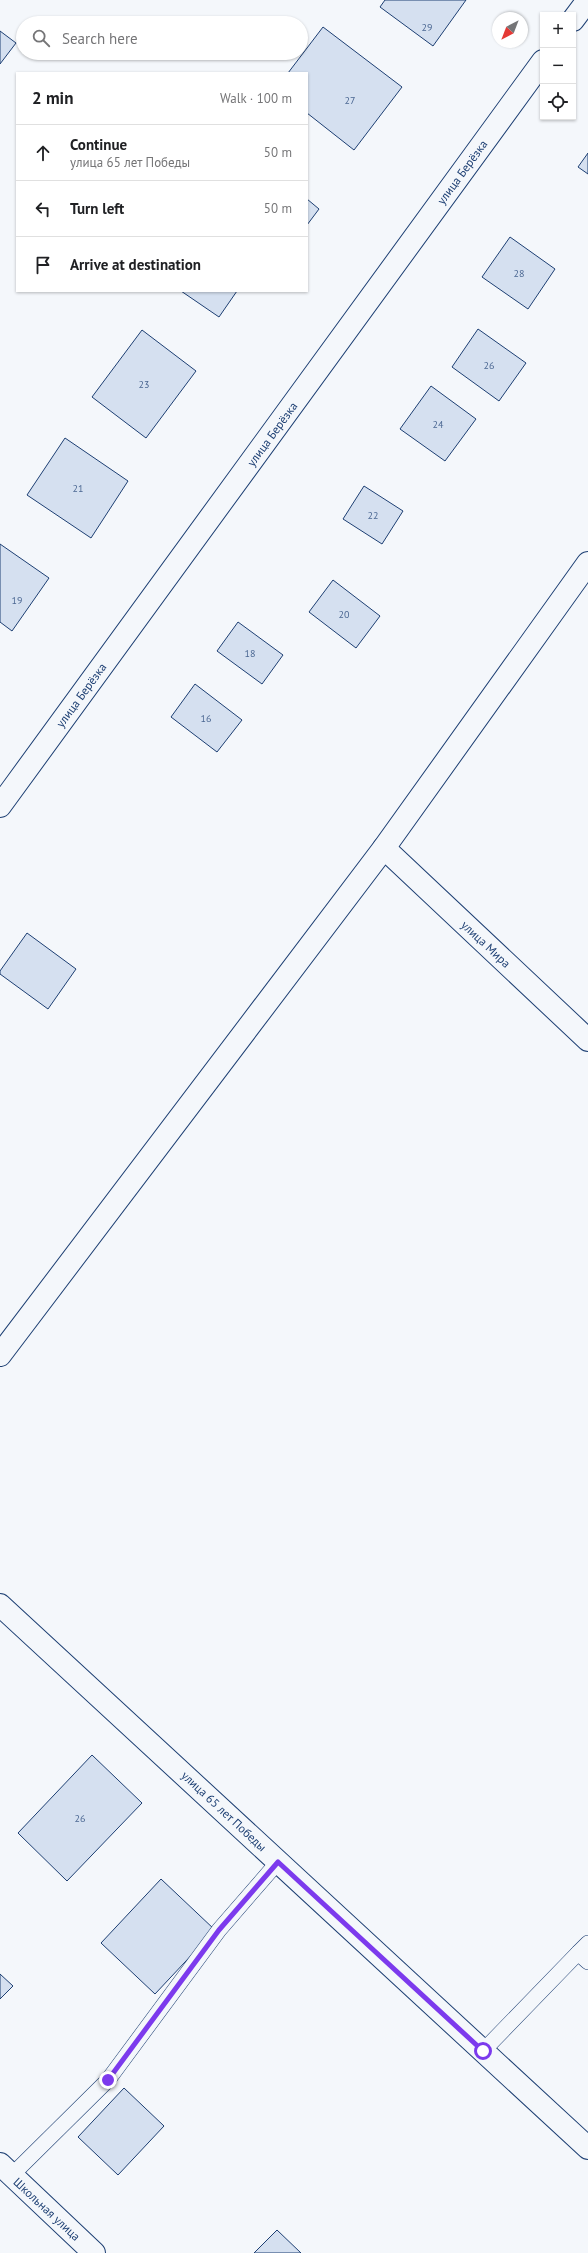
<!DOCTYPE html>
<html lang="en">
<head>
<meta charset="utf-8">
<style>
	body { margin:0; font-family:"PT Sans",sans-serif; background:#f6f6f6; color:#202124 }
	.controls { position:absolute; right:12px; top:12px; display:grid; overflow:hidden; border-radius:0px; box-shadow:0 1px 3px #0004 }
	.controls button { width:36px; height:36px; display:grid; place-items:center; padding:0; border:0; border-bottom:1px solid #e0e0e0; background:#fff; color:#202124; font:20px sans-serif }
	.compass { position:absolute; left:492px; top:12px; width:36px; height:36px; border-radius:50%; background:#fff; box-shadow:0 1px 3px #0004; rotate:222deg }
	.stop { position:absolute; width:12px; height:12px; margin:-9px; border:3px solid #7c3aed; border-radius:50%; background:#fff }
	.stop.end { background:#7c3aed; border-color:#fff; box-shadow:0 1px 4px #0008 }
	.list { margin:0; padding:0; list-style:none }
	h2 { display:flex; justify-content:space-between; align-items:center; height:52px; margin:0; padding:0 16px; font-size:17px }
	h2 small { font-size:13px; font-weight:400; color:#757577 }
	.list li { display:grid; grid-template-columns:26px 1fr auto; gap:12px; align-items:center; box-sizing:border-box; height:56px; padding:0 16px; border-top:1px solid #e0e0e0 }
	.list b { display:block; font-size:15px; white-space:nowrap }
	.list p { margin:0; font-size:13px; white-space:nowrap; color:#757577 }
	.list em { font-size:13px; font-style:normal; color:#757577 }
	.icon { flex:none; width:22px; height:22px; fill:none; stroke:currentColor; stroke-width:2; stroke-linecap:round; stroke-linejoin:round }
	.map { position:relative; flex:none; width:588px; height:2253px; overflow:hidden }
	.search { position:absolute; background:#fff; box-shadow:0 1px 3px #0004; left:16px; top:16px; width:292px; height:44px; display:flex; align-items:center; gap:10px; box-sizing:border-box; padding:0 14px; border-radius:22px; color:#757577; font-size:15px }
	.panel { position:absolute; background:#fff; box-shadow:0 1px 3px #0004; left:16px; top:72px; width:292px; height:220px; border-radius:0px }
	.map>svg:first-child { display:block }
	.building { fill:#d5e0f0; stroke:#1d3f73 }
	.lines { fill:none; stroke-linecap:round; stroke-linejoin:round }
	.service-casing { stroke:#1d3f73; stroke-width:16 }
	.minor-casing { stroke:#1d3f73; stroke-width:24 }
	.service { stroke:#f4f7fb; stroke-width:15 }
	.minor { stroke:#f4f7fb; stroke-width:22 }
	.route { stroke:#7c3aed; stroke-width:5 }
	.labels { text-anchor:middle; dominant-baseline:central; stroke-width:3; stroke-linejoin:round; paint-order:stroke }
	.number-label { font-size:10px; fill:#4b6792 }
	.street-label { font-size:12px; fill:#1d3f73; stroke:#f4f7fb }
</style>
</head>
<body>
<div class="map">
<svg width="588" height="2253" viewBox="0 0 588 2253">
	<rect width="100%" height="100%" fill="#f4f7fb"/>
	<g class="building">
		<path d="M385,0H466L433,46L380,7Z"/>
		<path d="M323,27L402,87L354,150L307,113V73H288Z"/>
		<path d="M0,31L16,43L0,64Z"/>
		<path d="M588,153V174L578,167Z"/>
		<path d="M307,199L319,209L307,225Z"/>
		<path d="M510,237L555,269L528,309L482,277Z"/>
		<path d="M181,291H237L219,317Z"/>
		<path d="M478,329L526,363L499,401L452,367Z"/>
		<path d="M142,330L196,371L146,438L92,397Z"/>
		<path d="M431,386L476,419L445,461L400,429Z"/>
		<path d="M65,438L128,481L91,538L27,495Z"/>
		<path d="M364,486L403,511L382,544L343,519Z"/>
		<path d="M0,544L49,578L12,631L0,622Z"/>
		<path d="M333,580L380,616L356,648L309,612Z"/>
		<path d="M238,622L283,655L262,684L217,651Z"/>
		<path d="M195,684L242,720L217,752L171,717Z"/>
		<path d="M27,933L76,969L48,1009L0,974V971Z"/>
		<path d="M92,1755L142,1803L67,1881L18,1833Z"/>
		<path d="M161,1879L215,1930L155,1994L101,1943Z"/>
		<path d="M0,1974L13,1986L0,1999Z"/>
		<path d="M124,2088L164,2126L118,2175L78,2137Z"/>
		<path d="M277,2230L301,2253H254Z"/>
	</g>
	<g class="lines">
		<g class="service-casing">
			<g id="service">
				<path d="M588,1943L578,1953L588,1962"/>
				<path d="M483,2051L578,1953"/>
				<path d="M12,2175L108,2080L219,1930L278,1862"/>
			</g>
		</g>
		<g class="minor-casing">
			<g id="minor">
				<path d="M573,20L588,0"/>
				<path d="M0,806L543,61"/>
				<path d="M384,848L588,1040"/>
				<path d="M0,1355L384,848L588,563"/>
				<path d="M0,1605L588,2148"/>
				<path d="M0,2164L94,2253"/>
			</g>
		</g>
		<use href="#service" class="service"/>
		<use href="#minor" class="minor"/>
	</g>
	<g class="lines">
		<path class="route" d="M108,2080L219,1930L278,1862L483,2051"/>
	</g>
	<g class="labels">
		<g class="number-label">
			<text x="427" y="27">29</text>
			<text x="350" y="100">27</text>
			<text x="519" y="273">28</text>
			<text x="489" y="365">26</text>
			<text x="144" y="384">23</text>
			<text x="438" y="424">24</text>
			<text x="78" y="488">21</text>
			<text x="373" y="515">22</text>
			<text x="17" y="600">19</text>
			<text x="344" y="614">20</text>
			<text x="250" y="653">18</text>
			<text x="206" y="718">16</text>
			<text x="80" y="1818">26</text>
		</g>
		<g class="street-label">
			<text transform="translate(462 172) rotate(-54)">улица Берёзка</text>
			<text transform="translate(272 434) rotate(-54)">улица Берёзка</text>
			<text transform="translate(81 695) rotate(-54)">улица Берёзка</text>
			<text transform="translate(486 944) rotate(43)">улица Мира</text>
			<text transform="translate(224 1811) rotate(43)">улица 65 лет Победы</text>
			<text transform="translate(47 2209) rotate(43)">Школьная улица</text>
		</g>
	</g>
</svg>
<div class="controls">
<button>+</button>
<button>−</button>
<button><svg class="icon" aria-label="locate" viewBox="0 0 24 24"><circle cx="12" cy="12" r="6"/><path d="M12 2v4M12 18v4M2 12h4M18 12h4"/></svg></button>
</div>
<svg class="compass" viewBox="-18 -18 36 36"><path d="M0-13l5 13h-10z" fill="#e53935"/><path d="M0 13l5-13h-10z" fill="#757577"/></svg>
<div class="stop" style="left:483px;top:2051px"></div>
<div class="stop end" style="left:108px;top:2080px"></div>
<div class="search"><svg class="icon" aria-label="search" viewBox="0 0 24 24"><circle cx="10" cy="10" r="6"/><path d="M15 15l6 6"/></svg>Search here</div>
<section class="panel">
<h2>2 min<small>Walk · 100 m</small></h2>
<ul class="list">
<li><svg class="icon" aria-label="ahead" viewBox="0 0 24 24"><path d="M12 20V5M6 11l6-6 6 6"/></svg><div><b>Continue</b><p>улица 65 лет Победы</p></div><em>50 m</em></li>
<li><svg class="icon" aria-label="left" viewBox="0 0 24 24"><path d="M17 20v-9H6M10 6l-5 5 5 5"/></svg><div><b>Turn left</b></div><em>50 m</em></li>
<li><svg class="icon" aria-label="arrive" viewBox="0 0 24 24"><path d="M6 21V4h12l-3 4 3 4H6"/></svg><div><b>Arrive at destination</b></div></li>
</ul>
</section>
</div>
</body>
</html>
